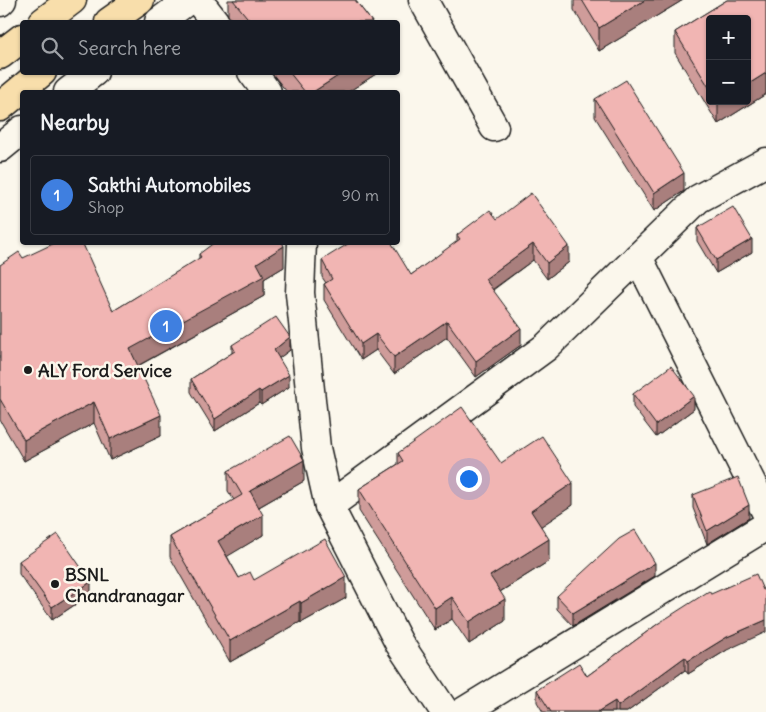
<!DOCTYPE html>
<html lang="en">
<head>
<meta charset="utf-8">
<style>
	body { margin:0; font-family:Delius,sans-serif; background:#20242c; color:#f1f3f6 }
	.controls { position:absolute; right:15px; top:15px; display:grid; overflow:hidden; border-radius:5px; box-shadow:0 1px 4px #0004 }
	.controls button { width:45px; height:45px; display:grid; place-items:center; padding:0; border:0; border-bottom:1px solid #363941; background:#171b24; color:#f1f3f6; font:25px sans-serif }
	.you { position:absolute; left:468px; top:478px; width:18px; height:18px; margin:-12px; border:4px solid #fff; border-radius:50%; background:#1a73e8; box-shadow:0 0 0 8px #1a73e833 }
	.badge { display:grid; place-items:center; width:32px; height:32px; border-radius:50%; background:#0b8043; color:#fff; font-size:16px; font-weight:700 }
	.pin { position:absolute; translate:-50% -50%; border:2px solid #fff; box-shadow:0 1px 5px #0006 }
	.list { margin:0; padding:0; list-style:none }
	h2 { display:flex; justify-content:space-between; align-items:center; height:65px; margin:0; padding:0 20px; font-size:21px }
	h2 small { font-size:16px; font-weight:400; color:#9ea1a6 }
	.list li { display:grid; grid-template-columns:32px 1fr auto; gap:15px; align-items:center; box-sizing:border-box; height:80px; margin:0 10px 10px; padding:0 10px; border:1px solid #363941; border-radius:5px }
	.list b { display:block; font-size:19px; white-space:nowrap }
	.list p { margin:0; font-size:16px; white-space:nowrap; color:#9ea1a6 }
	.list em { font-size:16px; font-style:normal; color:#9ea1a6 }
	.icon { flex:none; width:28px; height:28px; fill:none; stroke:currentColor; stroke-width:2; stroke-linecap:round; stroke-linejoin:round }
	.map { position:relative; flex:none; width:766px; height:712px; overflow:hidden }
	.search { position:absolute; background:#171b24; box-shadow:0 1px 4px #0004; left:20px; top:20px; width:380px; height:55px; display:flex; align-items:center; gap:12px; box-sizing:border-box; padding:0 18px; border-radius:5px; color:#9ea1a6; font-size:19px }
	.panel { position:absolute; background:#171b24; box-shadow:0 1px 4px #0004; left:20px; top:90px; width:380px; height:155px; border-radius:5px }
	.map>svg:first-child { display:block }
	.lines { fill:none; stroke-linecap:round; stroke-linejoin:round }
	.minor-casing { stroke:#1c1c1c; stroke-width:31 }
	.tertiary-casing { stroke:#1c1c1c; stroke-width:31 }
	.trunk-casing { stroke:#1c1c1c; stroke-width:31 }
	.minor { stroke:#fbf7ec; stroke-width:28 }
	.tertiary { stroke:#fbf7ec; stroke-width:28 }
	.trunk { stroke:#f8deab; stroke-width:28 }
	.wall { fill:#cf9c9a; stroke:#1c1c1c; fill-rule:evenodd }
	.shaded-wall { fill:#a97f7d; stroke:#1c1c1c }
	.building { fill:#f1b5b3; stroke:#1c1c1c }
	.poi-dot { fill:#1c1c1c; stroke:#fbf7ec; stroke-width:2 }
	.labels { text-anchor:middle; dominant-baseline:central; stroke-width:5; stroke-linejoin:round; paint-order:stroke }
	.poi-label { font-size:18px; font-weight:bold; fill:#1c1c1c; stroke:#fbf7ec; text-anchor:start }
</style>
</head>
<body>
<div class="map">
<svg width="766" height="712" viewBox="0 0 766 712">
	<rect width="100%" height="100%" fill="#fbf7ec"/>
	<filter id="ink" filterUnits="userSpaceOnUse"><feTurbulence type="fractalNoise" baseFrequency=".02" numOctaves="2"/><feDisplacementMap in="SourceGraphic" scale="10" xChannelSelector="R" yChannelSelector="G"/><feConvolveMatrix kernelMatrix="1 2 1 2 8 2 1 2 1" color-interpolation-filters="sRGB"/></filter>
	<g filter="url(#ink)">
		<g class="lines">
			<g class="minor-casing">
				<g id="minor">
					<path d="M423,0L494,127"/>
					<path d="M638,257L766,512"/>
					<path d="M329,506L546,347L698,199L766,162"/>
					<path d="M463,712L766,526"/>
				</g>
			</g>
			<g class="tertiary-casing">
				<g id="tertiary">
					<path d="M198,0L215,22"/>
					<path d="M0,2L2,0"/>
					<path d="M159,22L188,0"/>
					<path d="M252,72L267,92"/>
					<path d="M68,92L94,72"/>
					<path d="M0,148L22,130"/>
					<path d="M302,242L300,293L316,448L329,506L399,643L445,712"/>
				</g>
			</g>
			<g class="trunk-casing">
				<g id="trunk">
					<path d="M43,22L72,0"/>
					<path d="M109,22L140,0"/>
					<path d="M0,55L22,38"/>
					<path d="M0,107L42,72"/>
				</g>
			</g>
			<use href="#minor" class="minor"/>
			<use href="#tertiary" class="tertiary"/>
			<use href="#trunk" class="trunk"/>
		</g>
		<g class="wall">
			<path d="M228,0H355L372,22H233L228,15Z"/>
			<path d="M574,0H683L599,51L574,10Z"/>
			<path d="M727,0H766V94L718,124L675,53V32ZM710,19H747V101H710Z"/>
			<path d="M271,72H379L348,92H287Z"/>
			<path d="M595,99L684,191L654,211L595,117Z"/>
			<path d="M497,219L569,262L547,279L533,260L493,290L521,345L476,377L447,337L394,374L376,350L361,360L324,300V284L326,283L322,277V260L411,275L457,242V235Z"/>
			<path d="M697,228L752,252L716,273L697,241Z"/>
			<path d="M199,254L284,267L264,279V296L138,366L161,436L110,460L94,423L24,461L0,420V265L23,258L113,311L199,259Z"/>
			<path d="M232,345L290,350L279,358L289,387L261,405L259,403L215,431L191,392V379L232,353Z"/>
			<path d="M633,394L694,409L656,437L633,407Z"/>
			<path d="M398,453L501,463L573,505L541,526L549,561L500,592L505,621L469,644L452,619L435,630L359,511V489L398,464Z"/>
			<path d="M228,471L304,481L259,507L263,535L227,556L239,578L254,580L346,598L301,623L300,622L230,662L170,557V537L234,500L228,491Z"/>
			<path d="M693,495L749,518L707,544L693,508Z"/>
			<path d="M19,561L91,594L52,620L19,574Z"/>
			<path d="M655,576L573,626L557,609V596Z"/>
			<path d="M659,623L727,650L688,674L685,670L627,712H543L537,702V690L587,676Z"/>
		</g>
		<g class="shaded-wall">
			<path d="M645,0H683L599,51V28Z"/>
			<path d="M344,72H379L348,92H313Z"/>
			<path d="M766,73V94L718,124V102L720,101H747V85Z"/>
			<path d="M684,173V191L654,211V193Z"/>
			<path d="M752,239V252L716,273V260Z"/>
			<path d="M533,244V260L485,295V279Z"/>
			<path d="M284,246V267L264,279V296L130,370V349L257,263Z"/>
			<path d="M569,246V262L547,279V263Z"/>
			<path d="M447,321V337L394,374V357Z"/>
			<path d="M521,328V345L476,377V361Z"/>
			<path d="M376,334V350L361,360V344Z"/>
			<path d="M290,337V350L274,362V350Z"/>
			<path d="M289,375V387L261,405V392Z"/>
			<path d="M259,390V403L215,431V419Z"/>
			<path d="M694,396V409L656,437V425Z"/>
			<path d="M94,402V423L24,461V440Z"/>
			<path d="M161,415V436L110,460V439Z"/>
			<path d="M304,460V481L250,512V491Z"/>
			<path d="M573,483V505L531,533V511Z"/>
			<path d="M749,505V518L707,544V531Z"/>
			<path d="M263,515V535L218,562V541Z"/>
			<path d="M549,539V561L490,598V576Z"/>
			<path d="M655,563V576L573,626V613Z"/>
			<path d="M346,577V598L301,623V603Z"/>
			<path d="M91,582V594L52,620V607Z"/>
			<path d="M452,597V619L435,630V608Z"/>
			<path d="M505,599V621L469,644V622Z"/>
			<path d="M300,601V622L230,662V641Z"/>
			<path d="M766,620V632L727,650L688,674V661L727,637Z"/>
			<path d="M685,657V670L627,712H618V706Z"/>
			<path d="M615,701V712H597Z"/>
		</g>
		<g class="building">
			<path d="M233,0H355L372,22H251Z"/>
			<path d="M582,0H645L599,28Z"/>
			<path d="M727,0H766V73L747,85V19H710V89L675,32Z"/>
			<path d="M289,72H344L313,92H305Z"/>
			<path d="M626,80L684,173L654,193L595,99Z"/>
			<path d="M531,193L569,246L547,263L533,244L485,279L521,328L476,361L447,321L394,357L376,334L361,344L324,284L332,279L322,260L351,242H391L411,275L460,239L457,235L490,210L497,219Z"/>
			<path d="M733,207L752,239L716,260L697,228Z"/>
			<path d="M57,242H82L113,311L201,257L199,254L215,242H282L284,246L257,263L264,276L130,349L161,415L110,439L94,402L24,440L0,399V265L19,252L23,258Z"/>
			<path d="M276,317L290,337L274,350L289,375L261,392L259,390L215,419L191,379L235,351L232,345Z"/>
			<path d="M671,366L694,396L656,425L633,394Z"/>
			<path d="M462,407L501,463L542,436L573,483L531,511L549,539L490,576L505,599L469,622L452,597L435,608L359,489L403,461L398,453Z"/>
			<path d="M290,436L304,460L250,491L263,515L218,541L239,578L250,572L254,580L325,539L346,577L301,603L300,601L230,641L170,537L242,495L228,471Z"/>
			<path d="M738,477L749,505L707,531L693,495Z"/>
			<path d="M635,530L655,563L573,613L557,596L619,539Z"/>
			<path d="M58,534L91,582L52,607L19,561Z"/>
			<path d="M756,574L763,590L766,589V620L727,637L688,661L685,657L618,706L615,701L597,712H551L537,690L579,663L587,676L659,623L709,591L711,594Z"/>
		</g>
	</g>
	<g class="poi-dot">
		<circle cx="28" cy="370" r="5"/>
		<circle cx="55" cy="584" r="5"/>
	</g>
	<g class="labels">
		<g class="poi-label">
			<text x="38" y="370">ALY Ford Service</text>
			<text x="65" y="574">BSNL<tspan x="65" dy="21">Chandranagar</tspan></text>
		</g>
	</g>
</svg>
<div class="controls">
<button>+</button>
<button>−</button>
</div>
<div class="you"></div>
<div class="pin badge" style="left:166px;top:326px;background:#3f7fe0">1</div>
<div class="search"><svg class="icon" aria-label="search" viewBox="0 0 24 24"><circle cx="10" cy="10" r="6"/><path d="M15 15l6 6"/></svg>Search here</div>
<section class="panel">
<h2>Nearby<small></small></h2>
<ul class="list">
<li><span class="badge" style="background:#3f7fe0">1</span><div><b>Sakthi Automobiles</b><p>Shop</p></div><em>90 m</em></li>
</ul>
</section>
</div>
</body>
</html>
